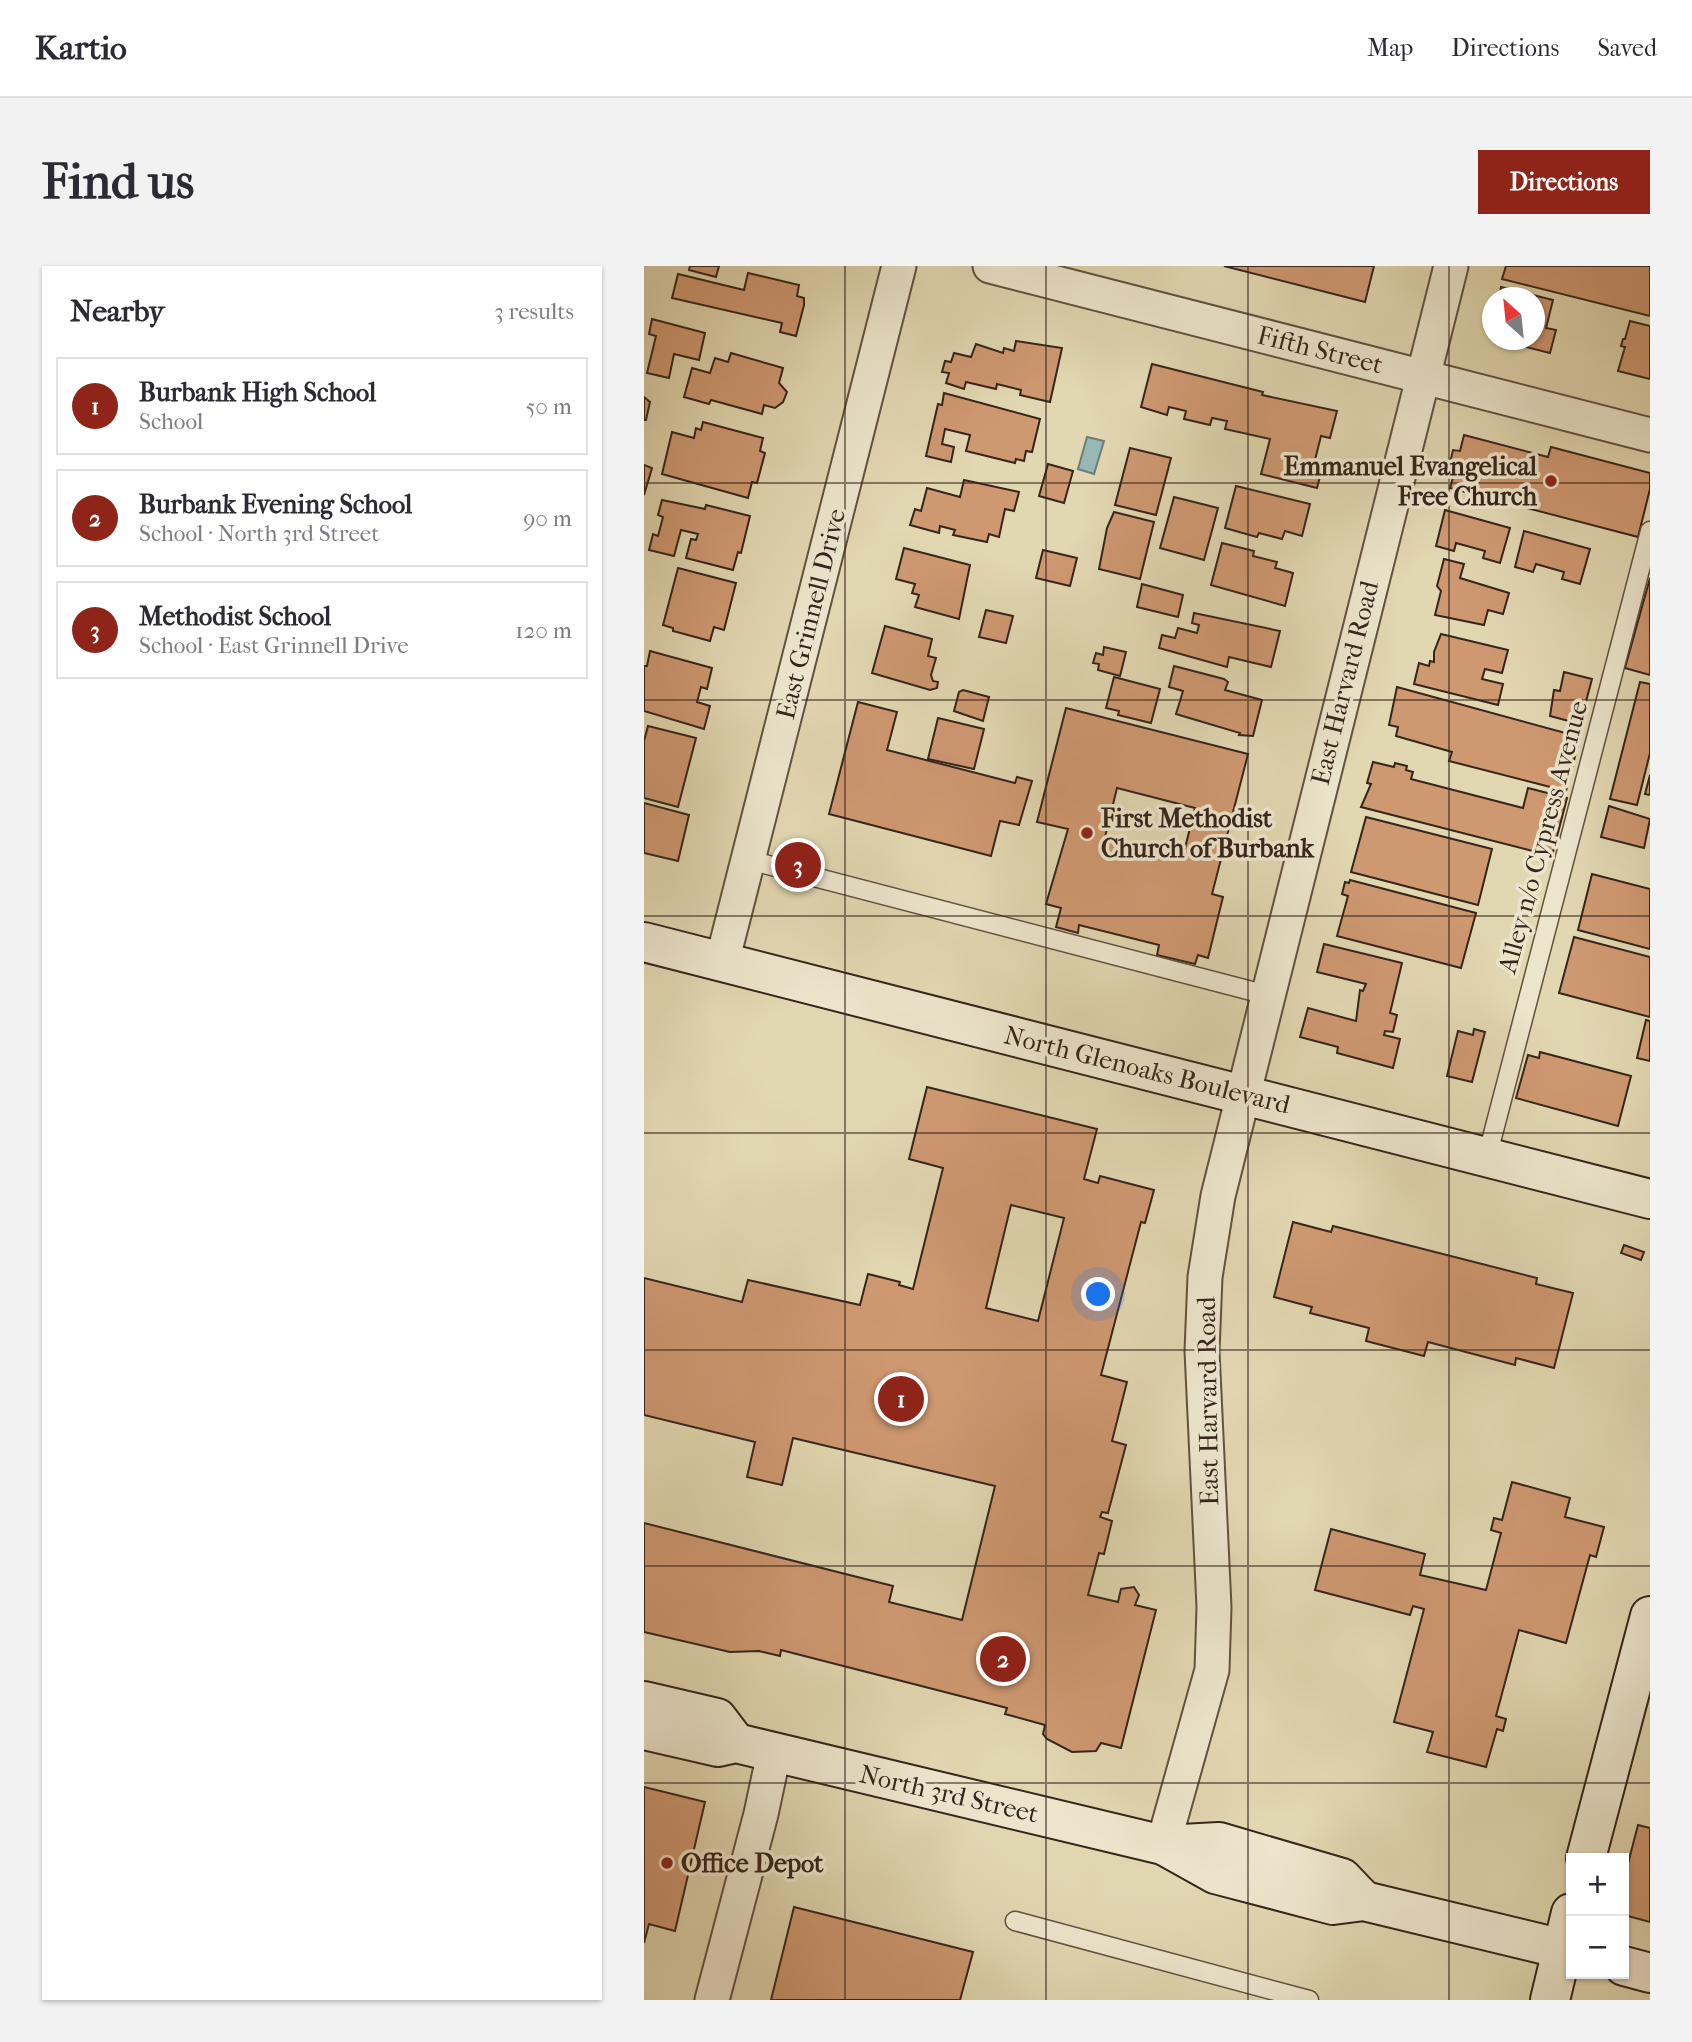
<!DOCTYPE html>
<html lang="en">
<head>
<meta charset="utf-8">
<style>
	body { margin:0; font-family:"IM FELL French Canon",serif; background:#f2f2f3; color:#2b2b33 }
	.controls { position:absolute; right:21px; bottom:21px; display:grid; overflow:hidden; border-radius:0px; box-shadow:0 2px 5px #0004 }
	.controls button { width:63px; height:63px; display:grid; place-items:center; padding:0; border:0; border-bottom:2px solid #e1e1e2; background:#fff; color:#2b2b33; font:35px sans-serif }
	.compass { position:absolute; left:838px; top:21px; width:63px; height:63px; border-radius:50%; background:#fff; box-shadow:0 2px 5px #0004; rotate:333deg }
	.you { position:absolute; left:455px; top:1029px; width:24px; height:24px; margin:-18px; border:5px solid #fff; border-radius:50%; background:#1a73e8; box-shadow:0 0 0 10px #1a73e833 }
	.badge { display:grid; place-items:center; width:46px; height:46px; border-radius:50%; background:#8f2418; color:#fff; font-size:23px; font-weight:700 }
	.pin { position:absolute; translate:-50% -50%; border:4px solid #fff; box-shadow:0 2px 7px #0006 }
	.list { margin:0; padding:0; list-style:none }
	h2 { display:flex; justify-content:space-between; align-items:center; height:91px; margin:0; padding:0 28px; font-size:30px }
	h2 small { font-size:23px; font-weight:400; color:#7c7c81 }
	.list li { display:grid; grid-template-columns:46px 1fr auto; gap:21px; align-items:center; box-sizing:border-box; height:98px; margin:0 14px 14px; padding:0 14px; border:2px solid #e1e1e2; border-radius:0px }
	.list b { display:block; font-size:26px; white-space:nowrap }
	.list p { margin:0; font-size:23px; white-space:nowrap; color:#7c7c81 }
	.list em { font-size:23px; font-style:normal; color:#7c7c81 }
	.map { position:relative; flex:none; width:1006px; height:1734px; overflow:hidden; border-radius:0px }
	header { display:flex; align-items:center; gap:42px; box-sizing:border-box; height:98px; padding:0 35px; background:#fff; border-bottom:2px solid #e1e1e2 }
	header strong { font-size:33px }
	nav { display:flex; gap:38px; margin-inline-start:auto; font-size:24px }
	.intro { display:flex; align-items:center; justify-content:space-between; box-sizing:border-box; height:168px; padding:0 42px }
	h1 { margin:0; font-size:49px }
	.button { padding:18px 32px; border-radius:0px; background:#8f2418; color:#fff; font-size:24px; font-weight:700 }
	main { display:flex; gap:42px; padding:0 42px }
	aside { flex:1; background:#fff; border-radius:0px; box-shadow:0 2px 5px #0004 }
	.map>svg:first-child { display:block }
	.water { fill:#97b8b5; stroke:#707d77; stroke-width:2 }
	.building { fill:#ce9871; stroke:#36251b; stroke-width:2; fill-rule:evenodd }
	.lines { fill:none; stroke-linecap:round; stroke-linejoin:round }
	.lane-casing { stroke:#615240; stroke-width:21 }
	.street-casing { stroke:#615240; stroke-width:37 }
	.secondary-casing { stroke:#36251b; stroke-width:42 }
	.lane { stroke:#ece5cc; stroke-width:18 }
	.street { stroke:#ece5cc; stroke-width:33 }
	.secondary { stroke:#ece5cc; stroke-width:38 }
	.grid { fill:none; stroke:#36251b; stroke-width:2; stroke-opacity:0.55 }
	.poi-dot { fill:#8f2418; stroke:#ece5cc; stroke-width:2.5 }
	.labels { text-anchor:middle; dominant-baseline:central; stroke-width:7; stroke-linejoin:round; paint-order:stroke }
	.street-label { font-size:26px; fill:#36251b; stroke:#ece5cc }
	.poi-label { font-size:26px; font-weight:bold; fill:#36251b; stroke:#ece5cc; text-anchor:start }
</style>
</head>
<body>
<header>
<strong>Kartio</strong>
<nav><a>Map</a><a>Directions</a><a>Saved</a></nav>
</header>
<div class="intro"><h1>Find us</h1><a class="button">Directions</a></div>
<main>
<aside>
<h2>Nearby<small>3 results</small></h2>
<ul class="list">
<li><span class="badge">1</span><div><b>Burbank High School</b><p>School</p></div><em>50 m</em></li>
<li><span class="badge">2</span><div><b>Burbank Evening School</b><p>School · North 3rd Street</p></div><em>90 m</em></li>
<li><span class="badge">3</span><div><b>Methodist School</b><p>School · East Grinnell Drive</p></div><em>120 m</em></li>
</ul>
</aside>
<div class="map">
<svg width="1006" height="1734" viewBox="0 0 1006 1734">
	<rect width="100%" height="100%" fill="#e1d7b1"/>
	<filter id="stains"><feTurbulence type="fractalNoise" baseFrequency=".00286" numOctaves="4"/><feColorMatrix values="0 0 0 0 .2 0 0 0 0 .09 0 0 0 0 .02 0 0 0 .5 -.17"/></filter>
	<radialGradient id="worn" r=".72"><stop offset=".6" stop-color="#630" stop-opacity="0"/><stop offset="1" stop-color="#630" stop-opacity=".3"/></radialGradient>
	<path class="water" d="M443,171L460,175L450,208L434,203Z"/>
	<g class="building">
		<path d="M46,0H75L72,11L45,4Z"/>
		<path d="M580,0H730L721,36Z"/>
		<path d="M862,0H1006V50L858,13Z"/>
		<path d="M104,7L155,19L153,30L160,32V39L152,70L136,66L138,57L28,32L34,8L100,24Z"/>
		<path d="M857,21L909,34L902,62L912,64L906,87L854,74H890V32H855Z"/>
		<path d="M8,53L61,67L55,94L30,88L25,112L3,107L12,70L5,68Z"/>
		<path d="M986,55L1006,60V113L974,105L981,81L977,80L979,73H981Z"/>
		<path d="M372,75L418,82L406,136L376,129L377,124L353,118L352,123L322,116L320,123L302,117L305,107L298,106L301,95L307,96L310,87L327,91L332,78L359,87L360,82L370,85Z"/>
		<path d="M87,87L139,102L135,117L143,126L139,136L131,142L120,139L118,148L67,134L65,138L40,131L48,102L66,107L71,92L84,96Z"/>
		<path d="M508,98L619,126L618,129L693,145L686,172L677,170L671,194L680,196L673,222L617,208L626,173L581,163L583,155L568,152L566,159L540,153L542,145L525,141L523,149L497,141Z"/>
		<path d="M300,127L396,153L388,186L382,185L380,195L372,193L371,197L322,185L326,169L301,163L298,178L310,181L307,196L282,190L294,138L298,139Z"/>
		<path d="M0,131L6,136L2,154H0Z"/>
		<path d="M59,156L119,172L116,185L121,187L113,217L108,216L104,232L18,208L28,166L50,172L52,162L57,164Z"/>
		<path d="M820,169L904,191L907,181L1006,207V223L994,271L806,222L810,208L804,206L809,184L816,185Z"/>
		<path d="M486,182L527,192L512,249L471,239Z"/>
		<path d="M404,198L429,205L420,237L395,230Z"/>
		<path d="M0,199L8,202L0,229Z"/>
		<path d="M320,214L375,226L370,245L361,243L355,271L345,268L343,276L309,269L311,264L296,260L295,267L266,259L271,243L277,245L283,222L316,231Z"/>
		<path d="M592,220L666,238L658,270L641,265L638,273L615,267L613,271L581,262Z"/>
		<path d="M530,231L574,242L560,294L516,282Z"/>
		<path d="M18,234L61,243L62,239L106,250L97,287L94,286L89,304L42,292L47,273L52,274L54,268L37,264L30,290L5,284L9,268L14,270L19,251L14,249Z"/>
		<path d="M801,244L866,262L856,297L839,292L841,285L812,277L810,285L792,280Z"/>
		<path d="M470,246L510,256L496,313L455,303L463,262Z"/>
		<path d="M880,265L946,283L936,318L918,313L920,306L892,298L889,306L871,301Z"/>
		<path d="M578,277L610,285L609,290L633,296L631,302L649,307L641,340L567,319Z"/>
		<path d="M260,282L326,299L315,353L271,341L275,329L268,327L271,318L252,313Z"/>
		<path d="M399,284L433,292L426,320L392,312Z"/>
		<path d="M800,293L820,298L816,312L865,327L859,348L844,344L840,359L791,349L797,325L793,320Z"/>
		<path d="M34,302L92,317L80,364L70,361L66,375L29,365V362L19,359Z"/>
		<path d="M1006,312V409L981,402Z"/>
		<path d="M498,318L539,329L534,351L493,341Z"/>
		<path d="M342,344L369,350L362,377L335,371Z"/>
		<path d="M550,347L636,365L627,401L585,391L583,401L515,382L518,369L531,372L534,362L553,367L555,359L548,357Z"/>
		<path d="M241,360L288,373L284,390L292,392L287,409L289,415L294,416L293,422L286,424L228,407Z"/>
		<path d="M797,368L864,384L858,407L841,403L838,413L859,418L854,439L770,418L775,397L785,400L786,395L790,396V386Z"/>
		<path d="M460,381L482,386L476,410L454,404L455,398L449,397L452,387L459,389Z"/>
		<path d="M6,385L68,402L63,423L57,421L53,436L66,440L60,463L0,445V400H3Z"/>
		<path d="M530,400L580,413L584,416L581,424L618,434L609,470L595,469L596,467L532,448L539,425L525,421Z"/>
		<path d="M920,406L948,413L936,458L906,450L910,424L916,425Z"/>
		<path d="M470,411L516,423L507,457L474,449L475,445L462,442Z"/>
		<path d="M996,416L1006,418V487L993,539L966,533Z"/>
		<path d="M753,421L936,471L922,525L805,495L808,486L752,470L754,461L745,459Z"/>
		<path d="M319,424L345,431L339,455L310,445L315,426Z"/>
		<path d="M214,436L253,446L243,484L371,517L373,511L388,515L375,559L356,555L347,590L185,548Z"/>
		<path d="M422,442L604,488L568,628L579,631L564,692L554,689L551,698L513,689L515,679L435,659L434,667L412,661L417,642L402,638L424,563L393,556ZM473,522L551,542L539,590L461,571Z"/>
		<path d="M294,452L340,463L330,503L284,493Z"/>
		<path d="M4,460L52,472L34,541L0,532V475Z"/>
		<path d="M729,496L750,501L751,497L763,500L762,504L769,506L767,513L879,542L884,522L923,532L908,590L717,541L727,518L723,517Z"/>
		<path d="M1006,509V529L1001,528Z"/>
		<path d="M0,537L45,549L34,595L0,587Z"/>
		<path d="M965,540L1006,553L1000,582L957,571Z"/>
		<path d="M722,551L848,583L834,639L707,606Z"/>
		<path d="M948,608L1006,623V683L934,664Z"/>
		<path d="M706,614L832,647L817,702L693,670L704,630L698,628L701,616L705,617Z"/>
		<path d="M930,671L1006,691V751L915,727Z"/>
		<path d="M680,678L758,697L746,747L753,749L749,766L741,765L740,769L756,773L749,802L693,787L694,781L656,771L664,742L712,755L716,724L719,725L722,718L673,706Z"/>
		<path d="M1002,754L1006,755V795L993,792Z"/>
		<path d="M830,763L841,766L828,816L803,810L814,765L829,769Z"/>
		<path d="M896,786L987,810L974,860L872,832L884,789L895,792Z"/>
		<path d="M283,821L453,863L440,913L454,917L456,910L510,924L501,957L497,956L457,1109L483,1116L468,1175L482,1179L464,1247L458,1246L456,1251L468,1255L460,1288L455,1287L444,1329L474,1336L477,1323L490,1321L495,1329L491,1339L512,1344L477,1482L457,1477L452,1485L428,1486L403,1473L399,1468L401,1459L361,1448L363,1442L137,1384L136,1390L115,1385L86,1386L0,1366V1257L249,1320L245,1336L318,1354L351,1220L149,1172L138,1219L103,1211L111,1176L0,1149V1012L98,1036L104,1014L216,1039L224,1008L256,1016L255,1019L269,1023L299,902L265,893ZM367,939L420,952L394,1055L342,1042Z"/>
		<path d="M649,956L687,966L689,960L893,1012L892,1018L929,1027L910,1102L872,1092L871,1099L784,1076L780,1090L722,1075L725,1062L666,1047L668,1041L630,1031Z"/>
		<path d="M980,979L1000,986L997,994L977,987Z"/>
		<path d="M868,1216L926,1232L921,1251L960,1261L952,1291L946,1289L922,1377L875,1364L852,1450L862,1453L859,1465L853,1463L842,1501L783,1486L789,1466L750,1456L780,1343L769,1340L766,1349L671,1324L687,1263L781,1288L776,1309L842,1324L857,1267L847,1264L850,1252L858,1254Z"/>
		<path d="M0,1521L61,1536L31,1665L5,1658L0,1677Z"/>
		<path d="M994,1559L1006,1562V1656L980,1649V1613Z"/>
		<path d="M150,1641L329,1686L316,1734H127Z"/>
	</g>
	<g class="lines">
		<g class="lane-casing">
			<g id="lane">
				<path d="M105,594L623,729"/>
				<path d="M843,891L1006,265"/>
				<path d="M371,1655L665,1734"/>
			</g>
		</g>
		<g class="street-casing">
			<g id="street">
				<path d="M346,0L1006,169"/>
				<path d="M78,696L255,0"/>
				<path d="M519,1579L568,1404L570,1341L558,1085L561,1011L574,930L807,0"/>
				<path d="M68,1734L117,1548L130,1487"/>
			</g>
		</g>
		<g class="secondary-casing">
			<g id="secondary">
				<path d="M0,676L1006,933"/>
				<path d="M0,1435L73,1452L92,1477"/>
				<path d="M0,1464L74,1481L92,1477L519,1579L571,1608L689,1639L720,1635L927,1685"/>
				<path d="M519,1579L575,1576L698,1612L720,1635"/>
				<path d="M942,1592L1006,1350"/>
				<path d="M980,1700L1006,1707"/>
				<path d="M906,1734L927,1647"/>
			</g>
		</g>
		<use href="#lane" class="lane"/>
		<use href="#street" class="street"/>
		<use href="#secondary" class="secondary"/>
	</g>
	<path class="grid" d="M201,0V1734M402,0V1734M604,0V1734M805,0V1734M0,217H1006M0,434H1006M0,650H1006M0,867H1006M0,1084H1006M0,1300H1006M0,1517H1006"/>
	<g class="poi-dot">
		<circle cx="907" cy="215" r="7"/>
		<circle cx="443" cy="567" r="7"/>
		<circle cx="23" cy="1597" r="7"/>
	</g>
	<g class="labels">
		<g class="street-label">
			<text transform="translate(676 84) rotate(14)">Fifth Street</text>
			<text transform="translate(167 348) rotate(-76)">East Grinnell Drive</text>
			<text transform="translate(701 417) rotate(-76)">East Harvard Road</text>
			<text transform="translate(899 571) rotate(-75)">Alley n/o Cypress Avenue</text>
			<text transform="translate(503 804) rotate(14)">North Glenoaks Boulevard</text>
			<text transform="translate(564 1135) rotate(-91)">East Harvard Road</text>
			<text transform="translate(305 1528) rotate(13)">North 3rd Street</text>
		</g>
		<g class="poi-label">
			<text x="893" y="200" text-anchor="end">Emmanuel Evangelical<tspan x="893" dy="30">Free Church</tspan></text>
			<text x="457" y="552">First Methodist<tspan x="457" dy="30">Church of Burbank</tspan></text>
			<text x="37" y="1597">Office Depot</text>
		</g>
	</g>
	<rect width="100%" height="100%" filter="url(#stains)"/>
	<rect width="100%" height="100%" fill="url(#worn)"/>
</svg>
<div class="controls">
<button>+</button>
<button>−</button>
</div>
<svg class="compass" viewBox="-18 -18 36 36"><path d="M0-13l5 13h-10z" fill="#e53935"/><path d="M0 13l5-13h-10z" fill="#7c7c81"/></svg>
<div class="you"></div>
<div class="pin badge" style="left:257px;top:1133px">1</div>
<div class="pin badge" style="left:359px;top:1393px">2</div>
<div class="pin badge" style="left:154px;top:599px">3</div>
</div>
</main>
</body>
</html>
